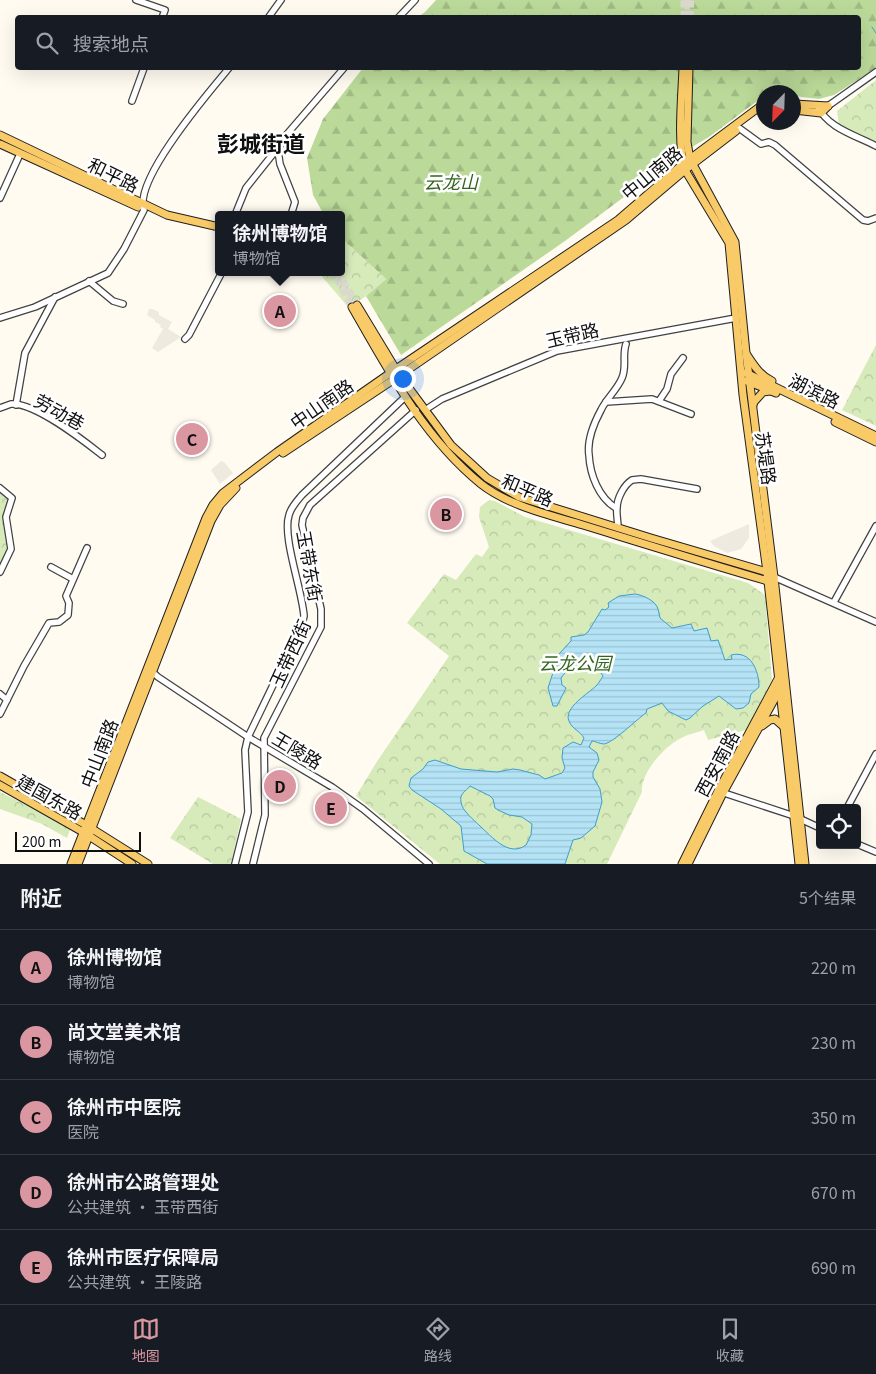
<!DOCTYPE html>
<html lang="zh">
<head>
<meta charset="utf-8">
<style>
	body { margin:0; font-family:Georgia,"Noto Sans SC",serif; background:#20242c; color:#f1f3f6 }
	.controls { position:absolute; right:15px; bottom:15px; display:grid; overflow:hidden; border-radius:5px; box-shadow:0 5px 20px #0002 }
	.controls button { width:45px; height:45px; display:grid; place-items:center; padding:0; border:0; border-bottom:1px solid #363941; background:#171b24; color:#f1f3f6; font:25px sans-serif }
	.compass { position:absolute; left:756px; top:85px; width:45px; height:45px; border-radius:50%; background:#171b24; box-shadow:0 5px 20px #0002; rotate:203deg }
	.scale { position:absolute; left:15px; bottom:12px; width:126px; box-sizing:border-box; padding-left:5px; border:2px solid #0f0f0f; border-top:0; font-size:14px; line-height:18px; white-space:nowrap; color:#0f0f0f; -webkit-text-stroke:4px #fff; paint-order:stroke }
	.you { position:absolute; left:402px; top:378px; width:18px; height:18px; margin:-12px; border:4px solid #fff; border-radius:50%; background:#1a73e8; box-shadow:0 0 0 8px #1a73e833 }
	.badge { display:grid; place-items:center; width:32px; height:32px; border-radius:50%; background:#da97a1; color:#111; font-size:16px; font-weight:700 }
	.pin { position:absolute; translate:-50% -50%; border:2px solid #fff; box-shadow:0 1px 5px #0006 }
	.popup { position:absolute; left:215px; top:211px; width:130px; height:65px; box-sizing:border-box; display:grid; place-content:center; border-radius:5px; background:#171b24; filter:drop-shadow(0 1px 4px #0005); font-size:16px; white-space:nowrap; color:#9ea1a6 }
	.popup b { font-size:19px; color:#f1f3f6 }
	.popup::after { content:''; position:absolute; left:50%; top:100%; margin-left:-10px; border:10px solid transparent; border-top-color:#171b24 }
	.list { margin:0; padding:0; list-style:none }
	h2 { display:flex; justify-content:space-between; align-items:center; height:65px; margin:0; padding:0 20px; font-size:21px }
	h2 small { font-size:16px; font-weight:400; color:#9ea1a6 }
	.list li { display:grid; grid-template-columns:32px 1fr auto; gap:15px; align-items:center; box-sizing:border-box; height:75px; padding:0 20px; border-top:1px solid #363941 }
	.list b { display:block; font-size:19px; white-space:nowrap }
	.list p { margin:0; font-size:16px; white-space:nowrap; color:#9ea1a6 }
	.list em { font-size:16px; font-style:normal; color:#9ea1a6 }
	.icon { flex:none; width:28px; height:28px; fill:none; stroke:currentColor; stroke-width:2; stroke-linecap:round; stroke-linejoin:round }
	.map { position:relative; flex:none; width:876px; height:864px; overflow:hidden }
	.search { position:absolute; background:#171b24; box-shadow:0 5px 20px #0002; left:15px; right:15px; top:15px; height:55px; display:flex; align-items:center; gap:12px; box-sizing:border-box; padding:0 18px; border-radius:5px; color:#9ea1a6; font-size:19px }
	.sheet { height:440px; background:#171b24 }
	nav { display:flex; justify-content:space-around; align-items:center; box-sizing:border-box; height:70px; border-top:1px solid #363941; background:#171b24; font-size:14px; color:#9ea1a6 }
	nav a { display:grid; justify-items:center; gap:2px }
	nav .on { color:#da97a1 }
	.map>svg:first-child { display:block }
	.forest { fill:url(#forest-firs) }
	.park { fill:url(#park-crowns) }
	.plaza { fill:#efeadf }
	.water { fill:url(#water-rules); stroke:#3d9ecd; fill-rule:evenodd }
	.lines { fill:none; stroke-linecap:round; stroke-linejoin:round }
	.stream { stroke:#3d9ecd; stroke-width:1 }
	.minor-tunnel { stroke:#dbd8cf; stroke-width:5.5; stroke-dasharray:5.5 3; stroke-linecap:butt }
	.major-tunnel { stroke:#dbd8cf; stroke-width:7; stroke-dasharray:7 3.5; stroke-linecap:butt }
	.minor-casing { stroke:#424242; stroke-width:8 }
	.major-casing { stroke:#202020; stroke-width:9 }
	.minor { stroke:#fff; stroke-width:5.5 }
	.major { stroke:#f8ca68; stroke-width:7 }
	.labels { text-anchor:middle; dominant-baseline:central; stroke-width:5; stroke-linejoin:round; paint-order:stroke }
	.street-label { font-size:18px; fill:#0f0f0f; stroke:#fff }
	.park-label { font-size:18px; font-style:italic; fill:#33671f; stroke:#fff }
	.district-label { font-size:22px; font-weight:bold; fill:#0f0f0f; stroke:#fff }
</style>
</head>
<body>
<div class="map">
<svg width="876" height="864" viewBox="0 0 876 864">
	<defs>
		<pattern id="forest-firs" width="22" height="20" patternUnits="userSpaceOnUse" patternTransform="scale(1.25)"><rect width="22" height="20" fill="#bbda99"/><path d="M5 1l3.5 6h-7zM16 11l3.5 6h-7z" fill="#a0ba83"/></pattern>
		<pattern id="park-crowns" width="20" height="18" patternUnits="userSpaceOnUse" patternTransform="scale(1.25)"><rect width="20" height="18" fill="#d6eaba"/><path d="M2 6a3 3 0 1 1 6 0M12 15a3 3 0 1 1 6 0" fill="none" stroke="#b6c89f"/></pattern>
		<pattern id="water-rules" width="6" height="5" patternUnits="userSpaceOnUse" patternTransform="scale(1.25)"><rect width="6" height="5" fill="#b5e3f6"/><path d="M0 2.5h6" fill="none" stroke="#9ac2d2"/></pattern>
	</defs>
	<rect width="100%" height="100%" fill="#fffbf1"/>
	<path class="forest" d="M436,0H876V68L834,95L819,99L794,96V92H764L763,98L760,99L709,137L666,162L640,185L565,241L401,355L366,296L386,279L341,238V215H324L313,195L307,158L323,119L363,68H858V18L418,17L425,12Z"/>
	<g class="park">
		<path d="M876,80V150L840,133L837,111Z"/>
		<path d="M341,238L386,279L366,296L349,308L318,272H341Z"/>
		<path d="M876,345V426L842,410Z"/>
		<path d="M0,491L10,501C4,517 3,530 9,548L0,567Z"/>
		<path d="M489,500L495,501L525,517L748,583L765,595L772,680L746,730L708,740L704,730C696,733 688,734 681,738C665,746 640,773 642,792L607,864H440L356,796L376,763L449,656L407,623L444,574L456,580L476,554L482,557L489,547L479,517L480,507Z"/>
		<path d="M0,792L71,827L67,838L42,824L0,809Z"/>
		<path d="M198,797L241,819L231,864H213L170,838Z"/>
	</g>
	<g class="plaza">
		<path d="M149,309H152L159,312V315L172,322L168,329L181,337L158,352L152,348L163,329L160,327L161,325L155,322V320L147,315Z"/>
		<path d="M221,461L224,462L233,473L220,484L211,470Z"/>
		<path d="M749,524V538L741,549L727,553L714,546L710,541Z"/>
	</g>
	<path class="water" d="M635,594C643,595 656,601 658,609C659,612 659,615 660,618L672,628L691,624L694,631L707,628L711,641L718,640L725,660L732,659L731,655C751,650 759,671 759,687L751,694L749,703L743,708L736,709L719,696L703,706L690,718L686,720L668,711L662,703L647,709L646,713C637,719 613,743 604,744C600,744 595,741 592,741L589,747L597,753L599,760L593,772V777L600,789L602,802L595,826L581,838L573,840L565,864H487L464,851L461,826L441,809L412,790L409,786L411,778L423,769L428,762L435,760L461,769L497,772L513,769L520,770L539,775L545,779L562,773L565,768L562,758L563,748L573,742L581,745L584,738C580,731 572,729 569,721C563,708 589,693 596,686C599,683 601,679 603,676L593,660L589,659L582,663L576,658L561,678L562,685L566,688L557,706H553L548,688L559,654L571,641V637L584,635L588,632L602,609L605,610L609,607L608,603L619,596ZM470,786L490,796L493,799L495,808L498,810L509,815L522,817L532,824L531,835L526,845C509,858 491,836 480,826C474,820 462,811 461,802C459,794 466,791 470,786Z"/>
	<g class="lines">
		<path class="stream" d="M872,27L876,33"/>
		<path class="minor-tunnel" d="M687,18V0"/>
		<g class="major-tunnel">
			<path d="M684,18V0"/>
			<path d="M690,18L691,0"/>
			<path d="M330,272L338,281L352,307"/>
			<path d="M338,272L357,305"/>
		</g>
		<g class="minor-casing">
			<g id="minor">
				<path d="M136,0L165,10L162,18"/>
				<path d="M268,18L281,0"/>
				<path d="M398,18L415,0"/>
				<path d="M132,101L144,68"/>
				<path d="M817,105C827,128 855,135 876,146"/>
				<path d="M828,106L876,72"/>
				<path d="M739,128L761,144L769,142L775,145L863,220L868,221L876,218"/>
				<path d="M0,198L20,154"/>
				<path d="M235,215L246,188L273,154"/>
				<path d="M291,215L295,202L280,164L278,151L281,141L344,68"/>
				<path d="M89,281L113,301L123,304"/>
				<path d="M0,318L35,307L108,273L124,249L144,210C133,180 209,92 229,68"/>
				<path d="M185,339L189,335L222,272"/>
				<path d="M659,401L667,389L671,374L683,358"/>
				<path d="M606,402L652,399L691,414"/>
				<path d="M16,405L25,353L55,297"/>
				<path d="M0,408C3,407 8,405 11,404C35,402 84,441 102,455"/>
				<path d="M425,410L442,399L557,351L736,318"/>
				<path d="M0,488L12,498L6,517L11,549L0,572"/>
				<path d="M616,508C599,498 590,475 589,455C587,441 594,423 601,410C606,399 617,390 622,378C627,367 622,355 626,344"/>
				<path d="M618,528C618,521 616,513 617,508C617,498 624,485 632,480L641,479L697,489"/>
				<path d="M51,567L73,579"/>
				<path d="M774,577L876,622"/>
				<path d="M834,602L876,526"/>
				<path d="M150,670L158,677L248,737L332,787L363,809L429,864"/>
				<path d="M0,694L7,700"/>
				<path d="M0,714L24,666L49,623L59,622L68,615L69,603L66,596L87,548"/>
				<path d="M721,792L794,816L820,828"/>
				<path d="M847,808L876,754"/>
				<path d="M857,844L876,852"/>
				<path d="M235,864L248,812L245,750L248,737L302,625L304,616C302,589 282,537 289,515C291,507 297,501 302,495L405,397"/>
				<path d="M253,864L265,815L264,738L321,627V609L302,525L303,518L310,505L416,410"/>
			</g>
		</g>
		<g class="major-casing">
			<g id="major">
				<path d="M683,68C682,95 677,146 685,170L729,243L743,395L767,572L799,864"/>
				<path d="M689,68L687,142L690,159L735,242L746,353L774,577L805,864"/>
				<path d="M794,104L828,106"/>
				<path d="M794,110L821,113L828,106"/>
				<path d="M0,135L167,215L219,227"/>
				<path d="M0,144L138,207"/>
				<path d="M352,307C388,370 424,438 481,484C509,506 550,515 583,525C645,544 706,563 768,581L774,577L767,572L651,538L519,497L487,478L451,445L400,376L357,305"/>
				<path d="M747,355C754,366 761,376 772,381"/>
				<path d="M746,373L876,436"/>
				<path d="M747,381L776,393"/>
				<path d="M753,405L754,402L763,392L770,391"/>
				<path d="M835,422L876,442"/>
				<path d="M283,453L393,380L626,220L685,170L736,131"/>
				<path d="M762,726L770,720L775,719L783,726"/>
				<path d="M0,776L86,825L148,864"/>
				<path d="M0,785L83,832L132,864"/>
				<path d="M71,864L206,518L213,505L223,493L277,452L396,369L618,220L683,164L758,108L764,107"/>
				<path d="M78,864L211,521L220,505L236,488"/>
				<path d="M682,864L718,791L779,677"/>
				<path d="M688,864L723,793L780,689"/>
			</g>
		</g>
		<use href="#minor" class="minor"/>
		<use href="#major" class="major"/>
	</g>
	<g class="labels">
		<g class="street-label">
			<text transform="translate(651 172) rotate(-40)">中山南路</text>
			<text transform="translate(114 174) rotate(26)">和平路</text>
			<text transform="translate(572 334) rotate(-13)">玉带路</text>
			<text transform="translate(815 390) rotate(26)">湖滨路</text>
			<text transform="translate(321 403) rotate(-35)">中山南路</text>
			<text transform="translate(60 411) rotate(29)">劳动巷</text>
			<text transform="translate(767 458) rotate(82)">苏堤路</text>
			<text transform="translate(528 489) rotate(23)">和平路</text>
			<text transform="translate(311 566) rotate(80)">玉带东街</text>
			<text transform="translate(289 653) rotate(-65)">玉带西街</text>
			<text transform="translate(298 749) rotate(31)">王陵路</text>
			<text transform="translate(98 753) rotate(-69)">中山南路</text>
			<text transform="translate(716 763) rotate(-62)">西安南路</text>
			<text transform="translate(50 796) rotate(29)">建国东路</text>
		</g>
		<g class="park-label">
			<text x="451" y="181">云龙山</text>
			<text x="575" y="662">云龙公园</text>
		</g>
		<g class="district-label">
			<text x="261" y="142">彭城街道</text>
		</g>
	</g>
</svg>
<div class="controls">
<button><svg class="icon" aria-label="locate" viewBox="0 0 24 24"><circle cx="12" cy="12" r="6"/><path d="M12 2v4M12 18v4M2 12h4M18 12h4"/></svg></button>
</div>
<svg class="compass" viewBox="-18 -18 36 36"><path d="M0-13l5 13h-10z" fill="#e53935"/><path d="M0 13l5-13h-10z" fill="#9ea1a6"/></svg>
<div class="scale">200 m</div>
<div class="you"></div>
<div class="pin badge" style="left:280px;top:311px">A</div>
<div class="popup"><b>徐州博物馆</b>博物馆</div>
<div class="pin badge" style="left:446px;top:514px">B</div>
<div class="pin badge" style="left:192px;top:439px">C</div>
<div class="pin badge" style="left:280px;top:786px">D</div>
<div class="pin badge" style="left:331px;top:808px">E</div>
<div class="search"><svg class="icon" aria-label="search" viewBox="0 0 24 24"><circle cx="10" cy="10" r="6"/><path d="M15 15l6 6"/></svg>搜索地点</div>
</div>
<section class="sheet">
<h2>附近<small>5个结果</small></h2>
<ul class="list">
<li><span class="badge">A</span><div><b>徐州博物馆</b><p>博物馆</p></div><em>220 m</em></li>
<li><span class="badge">B</span><div><b>尚文堂美术馆</b><p>博物馆</p></div><em>230 m</em></li>
<li><span class="badge">C</span><div><b>徐州市中医院</b><p>医院</p></div><em>350 m</em></li>
<li><span class="badge">D</span><div><b>徐州市公路管理处</b><p>公共建筑 · 玉带西街</p></div><em>670 m</em></li>
<li><span class="badge">E</span><div><b>徐州市医疗保障局</b><p>公共建筑 · 王陵路</p></div><em>690 m</em></li>
</ul>
</section>
<nav>
<a class="on"><svg class="icon" aria-label="map" viewBox="0 0 24 24"><path d="M3 6l6-2 6 2 6-2v14l-6 2-6-2-6 2zM9 4v14M15 6v14"/></svg>地图</a>
<a><svg class="icon" aria-label="directions" viewBox="0 0 24 24"><path d="M12 3l9 9-9 9-9-9zM9 14v-3h6M13 9l2 2-2 2"/></svg>路线</a>
<a><svg class="icon" aria-label="saved" viewBox="0 0 24 24"><path d="M7 4h10v16l-5-4-5 4z"/></svg>收藏</a>
</nav>
</body>
</html>
